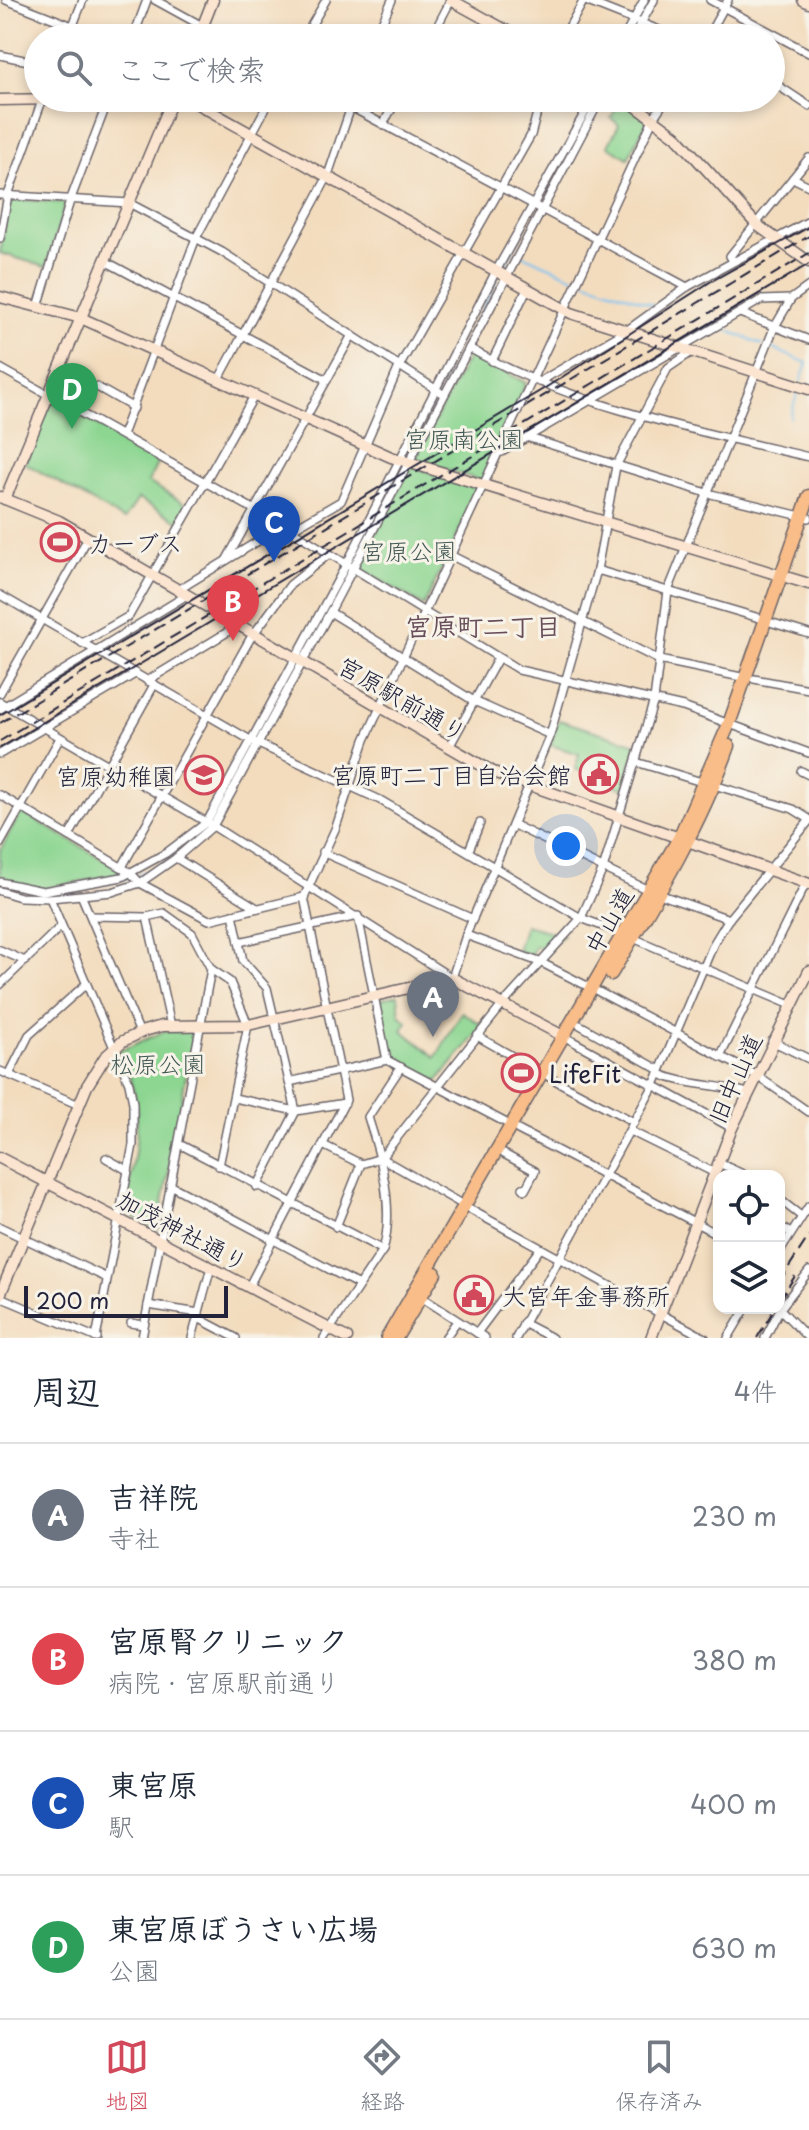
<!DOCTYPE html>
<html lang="ja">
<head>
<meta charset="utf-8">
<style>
	body { margin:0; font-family:"Playpen Sans","Klee One",sans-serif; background:#f2f2f3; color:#1f2937 }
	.controls { position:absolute; right:24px; bottom:24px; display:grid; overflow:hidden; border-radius:16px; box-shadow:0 4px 12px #0003 }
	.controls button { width:72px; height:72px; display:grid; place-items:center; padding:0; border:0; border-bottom:2px solid #e0e1e3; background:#fff; color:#1f2937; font:40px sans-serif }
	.scale { position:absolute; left:24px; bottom:20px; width:204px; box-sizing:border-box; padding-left:8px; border:4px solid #22223b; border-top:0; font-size:22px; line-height:28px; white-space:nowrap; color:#22223b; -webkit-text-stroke:6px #f7f3e8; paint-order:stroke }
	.you { position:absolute; left:566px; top:846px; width:28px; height:28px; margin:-20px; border:6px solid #fff; border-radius:50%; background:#1a73e8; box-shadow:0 0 0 12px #1a73e833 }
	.badge { display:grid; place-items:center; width:52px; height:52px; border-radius:50%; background:#d1495b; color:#fff; font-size:26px; font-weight:700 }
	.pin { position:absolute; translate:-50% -66px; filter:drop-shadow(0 2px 4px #0008) }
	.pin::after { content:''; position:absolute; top:42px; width:28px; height:24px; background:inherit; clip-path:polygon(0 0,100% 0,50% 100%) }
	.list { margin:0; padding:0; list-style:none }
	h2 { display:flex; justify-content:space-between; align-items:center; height:104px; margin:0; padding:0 32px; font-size:34px }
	h2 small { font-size:26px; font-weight:400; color:#747a83 }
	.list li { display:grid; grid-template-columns:52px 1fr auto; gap:24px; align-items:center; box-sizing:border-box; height:144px; padding:0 32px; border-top:2px solid #e0e1e3 }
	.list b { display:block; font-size:30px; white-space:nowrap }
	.list p { margin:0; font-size:26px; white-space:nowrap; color:#747a83 }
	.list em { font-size:26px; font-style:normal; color:#747a83 }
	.icon { flex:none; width:44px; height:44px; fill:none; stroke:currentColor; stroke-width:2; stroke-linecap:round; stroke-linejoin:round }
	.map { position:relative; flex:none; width:809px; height:1338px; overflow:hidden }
	.search { position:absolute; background:#fff; box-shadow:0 4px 12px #0003; left:24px; right:24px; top:24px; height:88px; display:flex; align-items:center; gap:20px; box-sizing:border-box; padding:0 28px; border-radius:44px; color:#747a83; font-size:30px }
	.sheet { height:680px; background:#fff }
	nav { display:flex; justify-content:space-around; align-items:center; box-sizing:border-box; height:112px; border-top:2px solid #e0e1e3; background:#fff; font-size:22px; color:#747a83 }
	nav a { display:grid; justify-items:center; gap:4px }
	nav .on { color:#d1495b }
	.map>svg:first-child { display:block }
	.green { fill:#8cd691; stroke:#577c66; stroke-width:2 }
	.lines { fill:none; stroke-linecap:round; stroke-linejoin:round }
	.stream { stroke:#77c1f0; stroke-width:2 }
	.street-casing { stroke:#6b6368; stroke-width:10 }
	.secondary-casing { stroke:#6b6368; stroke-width:13 }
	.highway-casing { stroke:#6b6368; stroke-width:15 }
	.street { stroke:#fff; stroke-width:7 }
	.secondary { stroke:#fce5d0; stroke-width:10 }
	.highway { stroke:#f8bd89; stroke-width:12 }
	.tram { stroke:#22223b; stroke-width:2 }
	.rail { stroke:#22223b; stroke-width:2; stroke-dasharray:12 6; stroke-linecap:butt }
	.labels { text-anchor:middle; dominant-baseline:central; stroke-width:6; stroke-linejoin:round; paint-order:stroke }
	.park-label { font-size:24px; fill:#425855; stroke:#f7f3e8 }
	.poi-label { font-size:24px; fill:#22223b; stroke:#f7f3e8; text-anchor:start }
	.street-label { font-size:24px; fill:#22223b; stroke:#f7f3e8 }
	.neighbourhood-label { font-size:26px; font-weight:bold; fill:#684e5b; stroke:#f7f3e8 }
</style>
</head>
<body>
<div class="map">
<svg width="809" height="1338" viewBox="0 0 809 1338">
	<rect width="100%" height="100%" fill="#f7f3e8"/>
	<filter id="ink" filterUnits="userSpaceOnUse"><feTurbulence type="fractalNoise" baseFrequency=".0125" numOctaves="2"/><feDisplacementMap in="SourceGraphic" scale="16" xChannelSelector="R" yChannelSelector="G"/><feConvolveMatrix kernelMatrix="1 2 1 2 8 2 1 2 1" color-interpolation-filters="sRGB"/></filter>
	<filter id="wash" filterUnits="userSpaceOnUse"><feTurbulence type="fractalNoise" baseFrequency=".006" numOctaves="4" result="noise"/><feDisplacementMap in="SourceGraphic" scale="32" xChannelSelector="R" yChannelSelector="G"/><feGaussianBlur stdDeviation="1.8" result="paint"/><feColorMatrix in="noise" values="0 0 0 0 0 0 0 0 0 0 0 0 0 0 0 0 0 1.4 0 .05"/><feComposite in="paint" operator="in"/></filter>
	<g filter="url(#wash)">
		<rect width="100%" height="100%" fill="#f3dcbd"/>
		<g class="green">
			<path d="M620,100L649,118L628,158L608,146L619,125L611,118Z"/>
			<path d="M10,199L66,203L46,267L0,253Z"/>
			<path d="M470,353L526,383L482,481L415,459Z"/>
			<path d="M52,397L158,462L148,482L187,505L178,521L138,499L124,520L25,463Z"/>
			<path d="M411,466L479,489L424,606L358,567Z"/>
			<path d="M559,720L637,744L624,789L607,783L611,770L594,763L589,774L575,769L579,754L550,745Z"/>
			<path d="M21,812L127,873L43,889L0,879V851Z"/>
			<path d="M525,925L563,935L540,958L543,949L535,946L531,955L517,950Z"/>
			<path d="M398,995L400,1015L407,1022L402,1030L436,1057L462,1012L483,1026L437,1082L389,1059L376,1000Z"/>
			<path d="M165,1031L194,1032L158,1230L124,1212C135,1151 149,1109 119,1051Z"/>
		</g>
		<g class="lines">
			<g class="stream">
				<path d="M520,254L574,277"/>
				<path d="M503,269L526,225"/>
				<path d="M585,281L652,304"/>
				<path d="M724,329L763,345"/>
				<path d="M771,348L807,363L801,381"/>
				<path d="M441,390L498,278"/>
				<path d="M790,418L798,391"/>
				<path d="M406,457L438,395"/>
				<path d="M351,564L403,463"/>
				<path d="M302,656L348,570"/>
				<path d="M138,875L162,864L199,834"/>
				<path d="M61,893L133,877"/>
			</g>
		</g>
	</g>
	<g filter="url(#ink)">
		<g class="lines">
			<g class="street-casing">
				<g id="street">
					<path d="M6,0L103,38"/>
					<path d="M155,0L224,38"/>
					<path d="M583,0L679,38"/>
					<path d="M710,0L809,53"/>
					<path d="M68,38L83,0"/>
					<path d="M133,38L147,0"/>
					<path d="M304,38L326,0"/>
					<path d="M375,38L392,0"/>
					<path d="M431,38L451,0"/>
					<path d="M563,38L584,0"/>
					<path d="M624,38L644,0"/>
					<path d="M633,38L654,0"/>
					<path d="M707,38L728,0"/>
					<path d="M0,55L38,63"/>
					<path d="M771,81L809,106"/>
					<path d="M334,98L687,287"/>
					<path d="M383,124L398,98"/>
					<path d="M793,178L809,186"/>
					<path d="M0,195L129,203L222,252L440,392"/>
					<path d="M0,238L8,195L43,98"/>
					<path d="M105,261L327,380"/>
					<path d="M733,261L730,256L809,158"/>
					<path d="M38,307L70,201L109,98"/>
					<path d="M740,313L809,340"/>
					<path d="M469,348C569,405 697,431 809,457"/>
					<path d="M492,361L527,289"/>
					<path d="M0,368L291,530L519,670L683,707L809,753"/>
					<path d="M219,379L327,178L354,98"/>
					<path d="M539,382L626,331L687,287L809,221"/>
					<path d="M97,387L134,408"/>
					<path d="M122,435L196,238L271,98"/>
					<path d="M526,437L707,493L809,518"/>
					<path d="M502,452L761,300L791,299"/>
					<path d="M291,530L341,501L399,367L531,135L541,98"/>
					<path d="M452,556L659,660L746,678"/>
					<path d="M227,559L352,335"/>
					<path d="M597,570L766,620"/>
					<path d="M178,590L281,527"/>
					<path d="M0,595L252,741L380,800L581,918L623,934"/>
					<path d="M773,623L809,634"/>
					<path d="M82,643L129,616L254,396"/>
					<path d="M754,679L809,689"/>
					<path d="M147,681L239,625"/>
					<path d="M0,693L88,538"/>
					<path d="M0,702L213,826L452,978L466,935L550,735L597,570L616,466L668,368L693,351"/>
					<path d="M0,709L187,595"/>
					<path d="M550,735L474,701L330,612L601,98"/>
					<path d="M449,747L498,658"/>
					<path d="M0,754L135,674"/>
					<path d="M636,762L705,783"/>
					<path d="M801,771L809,775"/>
					<path d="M714,785L793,809L809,819"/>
					<path d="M0,795L131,873L140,883L209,920L304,897"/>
					<path d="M514,825L650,891"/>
					<path d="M69,836L154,685"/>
					<path d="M0,844L60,738"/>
					<path d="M469,850L480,823"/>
					<path d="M322,852L473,919"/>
					<path d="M176,858L257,908"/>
					<path d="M122,867L250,639L290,585L329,554"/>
					<path d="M0,882L43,891L122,877L166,853L207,822L346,565L496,271L593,98"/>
					<path d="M0,891L20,897L50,898L112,892L140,883L176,858L213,826L330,612"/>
					<path d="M659,894L729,919"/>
					<path d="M82,897L140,1033"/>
					<path d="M50,898L129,1083L133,1103V1145L96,1338"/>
					<path d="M233,914L239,942L358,916L387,1060"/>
					<path d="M91,916L147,917L164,913L192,933L211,969L230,982L248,1025L219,1166"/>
					<path d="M147,917L171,1026"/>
					<path d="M466,935L542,963L593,989"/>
					<path d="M633,938L791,1005"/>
					<path d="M239,942L243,961L267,988L296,1111L257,1187"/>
					<path d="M0,950L25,961"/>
					<path d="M0,985L60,927"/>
					<path d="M599,992L756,1075L809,1112"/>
					<path d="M580,1025L660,1070"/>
					<path d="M477,1036L542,1073"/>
					<path d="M565,1037L732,1128"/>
					<path d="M772,1041L809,1059"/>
					<path d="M720,1057L806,883"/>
					<path d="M0,1071L79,1105"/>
					<path d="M659,1074C689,1086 718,1084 748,1093"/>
					<path d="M9,1075L29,1035L85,985"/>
					<path d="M549,1077L634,1122"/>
					<path d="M289,1082L387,1060L512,1126"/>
					<path d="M234,1098L296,1111L345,1103"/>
					<path d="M518,1130L719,1235"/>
					<path d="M630,1131L715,1173"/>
					<path d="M179,1144L383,1250"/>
					<path d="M323,1145L361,1164L381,1158L503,1004L581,918L603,869L654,700L668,591L774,328L791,299L809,286"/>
					<path d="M504,1154L535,1171L525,1190L523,1188"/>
					<path d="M106,1158L127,1170"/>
					<path d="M381,1158L465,1206"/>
					<path d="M719,1163L747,1176"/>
					<path d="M170,1185L359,1285"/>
					<path d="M779,1199L801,1216"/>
					<path d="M471,1210L705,1338"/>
					<path d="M779,1226L791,1233"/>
					<path d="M0,1227L107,1278"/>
					<path d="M336,1227L361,1164"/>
					<path d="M779,1253L809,1206"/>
					<path d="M249,1286L346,1100L304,897L336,827L365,740L654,117L667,98"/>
					<path d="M0,1297L97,1338"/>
					<path d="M421,1297L485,1338"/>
					<path d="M148,1305L199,1313"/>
					<path d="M780,1309L808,1338"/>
					<path d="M198,1318L236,1338"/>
					<path d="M131,1323L144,1325"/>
					<path d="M523,1323L552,1338"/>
					<path d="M477,1333L540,1249"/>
					<path d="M142,1338L211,969"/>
					<path d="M192,1338L211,1267"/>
					<path d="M324,1338L383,1250C395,1209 381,1157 368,1117L401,1067"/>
					<path d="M445,1338L457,1321"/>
					<path d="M516,1338L654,1085L714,943L728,920L809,821"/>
					<path d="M728,1338L746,1308"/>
					<path d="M765,1338L780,1309L809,1271"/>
				</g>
			</g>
			<g class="secondary-casing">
				<g id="secondary">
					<path d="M451,0L520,38"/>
					<path d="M803,0L809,3"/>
					<path d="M198,38L213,0"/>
					<path d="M187,98L571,313L809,389"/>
					<path d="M625,98L676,136L757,225L809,262"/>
					<path d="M0,100L110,98"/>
					<path d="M0,297L81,318L391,457L809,584"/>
					<path d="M0,497L59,521L493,772L809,884"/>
					<path d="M5,499L173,98"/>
					<path d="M0,1158L347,1338"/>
					<path d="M0,1295L87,1086L105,1057L123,1041L144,1031L162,1026L248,1025L452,978L565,1037"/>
					<path d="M651,1338L732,1128L809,971"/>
				</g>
			</g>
			<g class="highway-casing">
				<g id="highway">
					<path d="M611,974C655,901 700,827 729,746"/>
					<path d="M387,1338L679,838L729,724L809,496"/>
					<path d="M396,1338L435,1273"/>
				</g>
			</g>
			<use href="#street" class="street"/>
			<use href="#secondary" class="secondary"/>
			<use href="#highway" class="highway"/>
			<g class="tram">
				<path d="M0,715L545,388L710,282L809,227"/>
				<path d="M0,748L809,264"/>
			</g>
			<g class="rail">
				<path d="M0,723L809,236"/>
				<path d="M0,741L809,253"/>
				<path d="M779,1282L809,1236"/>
				<path d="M779,1301L795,1276"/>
				<path d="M757,1338L775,1308"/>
			</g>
		</g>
	</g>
	<defs>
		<g id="stadium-ring" transform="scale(2)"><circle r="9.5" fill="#f7f3e8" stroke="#d1495b" stroke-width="1.5"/><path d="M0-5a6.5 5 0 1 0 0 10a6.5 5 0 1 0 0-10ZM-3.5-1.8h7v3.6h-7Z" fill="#d1495b"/></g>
		<g id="civic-ring" transform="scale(2)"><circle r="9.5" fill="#f7f3e8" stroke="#d1495b" stroke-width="1.5"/><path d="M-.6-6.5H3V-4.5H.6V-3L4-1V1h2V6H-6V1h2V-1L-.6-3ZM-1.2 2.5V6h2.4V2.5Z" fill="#d1495b"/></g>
		<g id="school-ring" transform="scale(2)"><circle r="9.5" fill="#f7f3e8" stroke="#d1495b" stroke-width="1.5"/><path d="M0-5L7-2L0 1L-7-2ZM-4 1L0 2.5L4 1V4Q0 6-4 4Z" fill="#d1495b"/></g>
	</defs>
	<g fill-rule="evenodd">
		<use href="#stadium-ring" x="60" y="542"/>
		<use href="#civic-ring" x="599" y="774"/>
		<use href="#school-ring" x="204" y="775"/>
		<use href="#stadium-ring" x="521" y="1073"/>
		<use href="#civic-ring" x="474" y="1295"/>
	</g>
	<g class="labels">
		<g class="park-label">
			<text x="464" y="438">宮原南公園</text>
			<text x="409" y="550">宮原公園</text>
			<text x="158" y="1063">松原公園</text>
		</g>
		<g class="poi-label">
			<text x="88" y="542">カーブス</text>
			<text x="571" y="774" text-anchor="end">宮原町二丁目自治会館</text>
			<text x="176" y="775" text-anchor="end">宮原幼稚園</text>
			<text x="549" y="1073">LifeFit</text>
			<text x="502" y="1295">大宮年金事務所</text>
		</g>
		<g class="street-label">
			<text transform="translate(403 698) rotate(30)">宮原駅前通り</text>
			<text transform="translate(608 920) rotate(-60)">中山道</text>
			<text transform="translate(734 1078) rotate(-66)">旧中山道</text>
			<text transform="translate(183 1230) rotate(28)">加茂神社通り</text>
		</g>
		<g class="neighbourhood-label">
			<text x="483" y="625">宮原町二丁目</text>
		</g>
	</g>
</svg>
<div class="controls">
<button><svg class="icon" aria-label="locate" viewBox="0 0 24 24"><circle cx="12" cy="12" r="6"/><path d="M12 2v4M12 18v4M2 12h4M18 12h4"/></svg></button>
<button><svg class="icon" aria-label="layers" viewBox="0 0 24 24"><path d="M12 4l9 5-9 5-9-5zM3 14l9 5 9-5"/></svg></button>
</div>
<div class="scale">200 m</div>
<div class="you"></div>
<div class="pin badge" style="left:433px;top:1037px;background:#6b7280">A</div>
<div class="pin badge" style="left:233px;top:641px;background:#e0444e">B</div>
<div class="pin badge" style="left:274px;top:562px;background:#1a4fb4">C</div>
<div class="pin badge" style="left:72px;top:429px;background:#2e9e5b">D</div>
<div class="search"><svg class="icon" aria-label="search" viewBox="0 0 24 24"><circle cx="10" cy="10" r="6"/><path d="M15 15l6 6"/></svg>ここで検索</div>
</div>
<section class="sheet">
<h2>周辺<small>4件</small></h2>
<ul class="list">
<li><span class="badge" style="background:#6b7280">A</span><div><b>吉祥院</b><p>寺社</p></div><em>230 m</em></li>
<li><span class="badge" style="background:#e0444e">B</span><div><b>宮原腎クリニック</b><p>病院 · 宮原駅前通り</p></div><em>380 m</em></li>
<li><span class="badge" style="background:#1a4fb4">C</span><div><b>東宮原</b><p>駅</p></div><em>400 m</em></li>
<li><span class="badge" style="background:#2e9e5b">D</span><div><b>東宮原ぼうさい広場</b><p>公園</p></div><em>630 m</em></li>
</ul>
</section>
<nav>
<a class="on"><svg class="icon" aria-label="map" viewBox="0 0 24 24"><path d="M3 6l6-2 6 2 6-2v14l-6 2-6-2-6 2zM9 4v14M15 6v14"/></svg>地図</a>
<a><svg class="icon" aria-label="directions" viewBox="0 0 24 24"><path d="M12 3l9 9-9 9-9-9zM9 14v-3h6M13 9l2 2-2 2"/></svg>経路</a>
<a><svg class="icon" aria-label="saved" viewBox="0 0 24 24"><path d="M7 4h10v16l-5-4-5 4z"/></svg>保存済み</a>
</nav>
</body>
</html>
